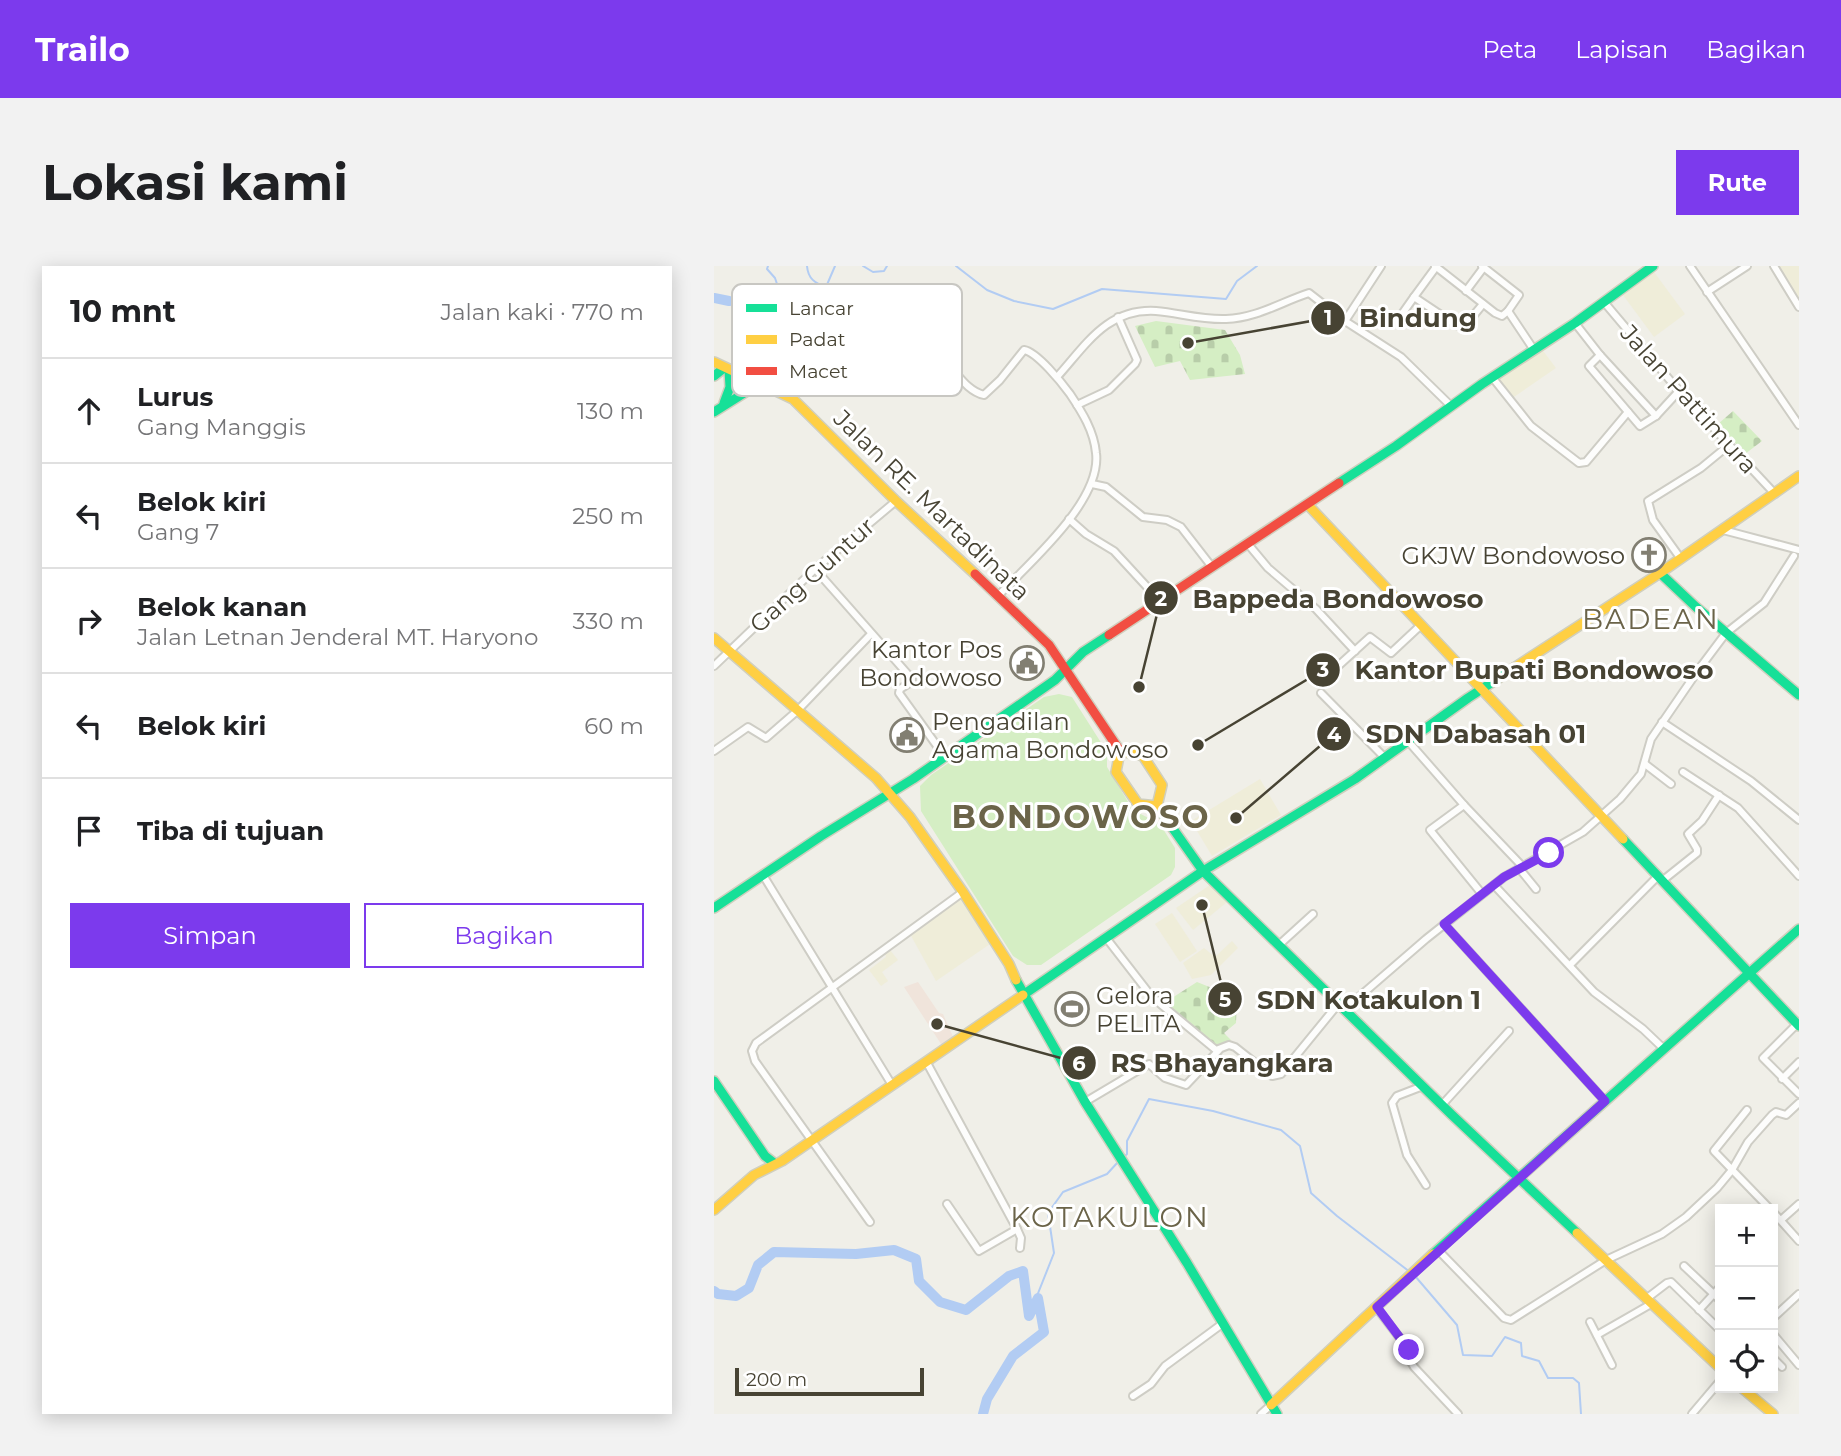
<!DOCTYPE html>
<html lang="id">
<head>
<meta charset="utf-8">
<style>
	body { margin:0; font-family:Montserrat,sans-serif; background:#f2f2f2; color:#202124 }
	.controls { position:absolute; right:21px; bottom:21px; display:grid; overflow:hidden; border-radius:0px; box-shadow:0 4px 18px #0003 }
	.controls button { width:63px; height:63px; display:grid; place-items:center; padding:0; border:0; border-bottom:2px solid #e0e0e0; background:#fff; color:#202124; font:35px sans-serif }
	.scale { position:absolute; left:21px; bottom:18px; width:189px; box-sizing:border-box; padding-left:7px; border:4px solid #474333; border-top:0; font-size:19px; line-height:24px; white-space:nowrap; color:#474333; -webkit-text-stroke:5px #fff; paint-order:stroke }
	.stop { position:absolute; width:21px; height:21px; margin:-16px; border:5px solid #7c3aed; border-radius:50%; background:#fff }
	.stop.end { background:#7c3aed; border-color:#fff; box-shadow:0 2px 7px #0008 }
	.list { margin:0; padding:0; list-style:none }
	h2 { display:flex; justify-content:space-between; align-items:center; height:91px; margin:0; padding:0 28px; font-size:30px }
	h2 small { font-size:23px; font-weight:400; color:#757577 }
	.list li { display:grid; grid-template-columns:46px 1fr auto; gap:21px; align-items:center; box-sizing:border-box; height:105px; padding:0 28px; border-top:2px solid #e0e0e0 }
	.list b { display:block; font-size:26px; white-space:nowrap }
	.list p { margin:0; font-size:23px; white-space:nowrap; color:#757577 }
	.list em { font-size:23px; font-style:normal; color:#757577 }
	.actions { display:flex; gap:14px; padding:21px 28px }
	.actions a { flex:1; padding:16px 0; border:2px solid #7c3aed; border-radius:0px; text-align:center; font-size:24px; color:#7c3aed }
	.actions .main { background:#7c3aed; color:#fff }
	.icon { flex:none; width:38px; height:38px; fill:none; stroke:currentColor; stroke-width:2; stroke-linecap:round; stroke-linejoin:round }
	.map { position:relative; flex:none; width:1085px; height:1148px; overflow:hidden; border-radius:0px }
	header { display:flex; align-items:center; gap:42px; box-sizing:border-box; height:98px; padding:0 35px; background:#7c3aed; color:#fff }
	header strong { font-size:33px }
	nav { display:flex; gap:38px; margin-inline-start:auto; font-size:24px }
	.intro { display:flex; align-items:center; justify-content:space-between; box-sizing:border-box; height:168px; padding:0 42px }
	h1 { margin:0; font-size:49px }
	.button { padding:18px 32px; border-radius:0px; background:#7c3aed; color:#fff; font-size:24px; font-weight:700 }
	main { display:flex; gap:42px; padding:0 42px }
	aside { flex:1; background:#fff; border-radius:0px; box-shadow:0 4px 18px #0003 }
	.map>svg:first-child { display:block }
	.education { fill:#efedd9 }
	.medical { fill:#f0e4db }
	.cemetery { fill:url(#cemetery-stones) }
	.park { fill:#d5eec4 }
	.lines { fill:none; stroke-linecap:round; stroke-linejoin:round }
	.stream { stroke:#b2ccf3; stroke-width:2 }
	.river { stroke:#b2ccf3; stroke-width:10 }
	.street-casing { stroke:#cecdc5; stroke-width:10 }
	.fast-casing { stroke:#d0cfbe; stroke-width:12 }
	.slow-casing { stroke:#d0cfbe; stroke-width:12 }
	.jam-casing { stroke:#d0cfbe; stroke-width:12 }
	.street { stroke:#fdfdfc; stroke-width:6 }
	.fast { stroke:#16e098; stroke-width:9 }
	.slow { stroke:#ffcf43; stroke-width:9 }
	.jam { stroke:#f24e42; stroke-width:9 }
	.route { stroke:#7c3aed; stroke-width:9 }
	.labels { text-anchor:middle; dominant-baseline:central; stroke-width:6; stroke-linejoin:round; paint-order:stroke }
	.street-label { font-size:24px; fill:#474333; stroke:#fff }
	.poi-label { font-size:24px; fill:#474333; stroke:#fff; text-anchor:end }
	.quarter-label { font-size:28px; letter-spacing:2px; fill:#6b6449; stroke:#fff }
	.district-label { font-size:32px; font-weight:bold; letter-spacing:2px; fill:#6b6449; stroke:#fff }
	.key { fill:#fff; stroke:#c8c7c2; stroke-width:2 }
	.key-label { font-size:19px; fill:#474333 }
	.leader { fill:none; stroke:#474333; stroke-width:2.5 }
	.callout-dot { fill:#474333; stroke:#fff; stroke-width:2.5 }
	.mark-label { font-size:21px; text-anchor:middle; font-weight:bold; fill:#fff }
	.callout-label { font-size:26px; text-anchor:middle; font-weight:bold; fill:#474333; stroke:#fff; stroke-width:6; stroke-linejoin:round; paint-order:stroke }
</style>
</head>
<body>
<header>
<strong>Trailo</strong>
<nav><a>Peta</a><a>Lapisan</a><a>Bagikan</a></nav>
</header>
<div class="intro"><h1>Lokasi kami</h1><a class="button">Rute</a></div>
<main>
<aside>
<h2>10 mnt<small>Jalan kaki · 770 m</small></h2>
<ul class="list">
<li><svg class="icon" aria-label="ahead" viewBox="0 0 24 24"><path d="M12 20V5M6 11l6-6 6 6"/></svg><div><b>Lurus</b><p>Gang Manggis</p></div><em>130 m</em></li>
<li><svg class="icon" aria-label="left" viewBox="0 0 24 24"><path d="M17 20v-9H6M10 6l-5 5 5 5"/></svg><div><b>Belok kiri</b><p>Gang 7</p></div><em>250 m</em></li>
<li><svg class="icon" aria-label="right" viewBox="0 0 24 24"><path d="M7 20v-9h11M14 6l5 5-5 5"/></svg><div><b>Belok kanan</b><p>Jalan Letnan Jenderal MT. Haryono</p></div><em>330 m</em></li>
<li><svg class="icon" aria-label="left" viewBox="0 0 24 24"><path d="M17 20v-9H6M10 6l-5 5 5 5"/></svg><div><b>Belok kiri</b></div><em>60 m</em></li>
<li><svg class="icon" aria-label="arrive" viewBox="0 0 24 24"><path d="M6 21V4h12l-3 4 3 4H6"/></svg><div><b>Tiba di tujuan</b></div></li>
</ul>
<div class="actions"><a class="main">Simpan</a><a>Bagikan</a></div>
</aside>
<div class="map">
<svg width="1085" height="1148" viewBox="0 0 1085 1148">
	<defs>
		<pattern id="cemetery-stones" width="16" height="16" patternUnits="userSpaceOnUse" patternTransform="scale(1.75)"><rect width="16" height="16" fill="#d5eec4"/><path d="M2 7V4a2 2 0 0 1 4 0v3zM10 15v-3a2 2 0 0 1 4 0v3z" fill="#b8cda9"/></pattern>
	</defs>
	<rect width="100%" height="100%" fill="#f0efe8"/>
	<g class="education">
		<path d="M1064,0H1085V34Z"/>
		<path d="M940,6L971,48L940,71L909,29Z"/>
		<path d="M827,82L842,102L797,133L781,113Z"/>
		<path d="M546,513L567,549L498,590L477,555Z"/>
		<path d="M496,619L513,636L479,664L462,642Z"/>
		<path d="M246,633L276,678L222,715L196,668Z"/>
		<path d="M458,647L483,685L466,696L441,658Z"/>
		<path d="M518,675L524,682L497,709L478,713L469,697L490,682L501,691Z"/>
		<path d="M176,684L184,694L168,706L174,715L167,720L155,704L172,691L171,688Z"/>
	</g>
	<path class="medical" d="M204,716L225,747L229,748L240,773L229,781L190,721Z"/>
	<g class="cemetery">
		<path d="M442,55L511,64L526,89L531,108L476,114L466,95L441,101L421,60Z"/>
		<path d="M1019,145L1048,175L1031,188L1004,158Z"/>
		<path d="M483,716L523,732L522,757L510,767L517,774L507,782L476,763L450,737Z"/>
	</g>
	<path class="park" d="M345,428L358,431L393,486V501L419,544L446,558L461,582V601L457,609L327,699H313L299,690L207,545L206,520L217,509L330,431Z"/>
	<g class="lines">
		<g class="stream">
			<path d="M93,0C94,13 101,17 112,21L121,0"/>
			<path d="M149,0L159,6L170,5L173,0"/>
			<path d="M242,0L273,24L300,35L339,43L388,23L512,33L523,15L543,0"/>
			<path d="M15,35L29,31L47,40L63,36L67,30L61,12L53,3L54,0"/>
			<path d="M411,890L413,888V875L435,833L499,845L567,864L586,880L597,927L623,950L696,1006"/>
			<path d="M701,1010L743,1059L749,1089L778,1090L791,1071L807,1077L808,1090L825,1095L834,1112H859L865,1117L867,1148"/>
			<path d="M315,1050L340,987L334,947L349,926L393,908L404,896"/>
		</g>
		<g class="river">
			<path d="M0,32L15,35"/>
			<path d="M0,1025L4,1028L22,1030L35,1022L44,999L60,986L142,988L180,984L202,993L205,1015L226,1036L252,1044L295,1010L309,1005L315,1050L324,1032L330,1066L299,1090L273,1133L269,1148"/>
		</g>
		<g class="street-casing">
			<g id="street">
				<path d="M721,0L781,47L788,50L794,45L820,84"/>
				<path d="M768,0L805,29L794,45"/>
				<path d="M976,0L1085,159"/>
				<path d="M1060,0L1085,41"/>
				<path d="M722,1L700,31L742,59L747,60L755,55L769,38"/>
				<path d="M752,25L770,1"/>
				<path d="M993,26L1033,0"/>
				<path d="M890,36L965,125L1061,228"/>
				<path d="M688,48L700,31"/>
				<path d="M631,55L667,0"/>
				<path d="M861,57L886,89L942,150"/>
				<path d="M886,89L875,100L926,160L942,150L965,125"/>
				<path d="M343,111C372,79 393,42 442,45C465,47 488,54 512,53C543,52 567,36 595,27L631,55L687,91L737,140"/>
				<path d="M778,111L817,160L865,197L872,196L914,146"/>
				<path d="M71,128L95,94L127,72L168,117L173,119L223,89C241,100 249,124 270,129L286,114L310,84C323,86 348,117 356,128C368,146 380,165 382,187C388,235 315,297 284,330"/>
				<path d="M363,139L395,124L421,98L423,94L404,51"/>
				<path d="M378,218L392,221L429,251L453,254L467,261L498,301"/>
				<path d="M355,253L372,268L400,285L446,335"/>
				<path d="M1009,264L1085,284"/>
				<path d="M534,278L554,302L602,343L641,385"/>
				<path d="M967,293L939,254L934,235L987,202L1015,179"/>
				<path d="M101,303L198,413L197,416L186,423L185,427L231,491"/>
				<path d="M0,400L101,303L182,235"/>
				<path d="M623,401L656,371L677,387L707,359"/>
				<path d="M607,427L671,492"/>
				<path d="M948,456L1037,515L1085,554"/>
				<path d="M694,475L750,539L808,600"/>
				<path d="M0,485L34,461L52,472L83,445L157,368"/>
				<path d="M931,498L957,518"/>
				<path d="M969,506L1024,542L1085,610"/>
				<path d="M750,539L716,564L768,628"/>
				<path d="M805,602L822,623"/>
				<path d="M49,609L178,819"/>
				<path d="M948,615L983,587V583L974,568L988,555L1005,529"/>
				<path d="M780,619L880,726L929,763L950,783"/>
				<path d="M730,658L891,835"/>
				<path d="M393,673L438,731L502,784L515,779L521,781L558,810L567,808L625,737"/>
				<path d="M566,678L599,648"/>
				<path d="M856,699L944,610"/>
				<path d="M631,743L712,673L790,611L869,566L906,533L927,508L937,473L985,403L1012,367L1050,337L1080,290"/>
				<path d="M1083,758L1049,792L1085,828"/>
				<path d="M213,797L303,963L307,972L306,982"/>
				<path d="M1068,813L1085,796"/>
				<path d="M709,820L683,830L678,837L693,889L712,919"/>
				<path d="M371,836L435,798L451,812L472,819L505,784"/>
				<path d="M728,839L795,765"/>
				<path d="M1033,844L1000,885L1056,943"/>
				<path d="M233,938L265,985L303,963"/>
				<path d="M1059,946L1085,975"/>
				<path d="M1067,954L1085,938"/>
				<path d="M156,956L41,795L38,785L42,777L249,626"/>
				<path d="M724,984L790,1052L797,1054L892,994L948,968L972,951L1003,922L1018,904L1034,876L1058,849L1062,846L1072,849L1085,837"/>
				<path d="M970,1000L1006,1034"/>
				<path d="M932,1033L953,1017L957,1016L1006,1064"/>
				<path d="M662,1041L695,1084L696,1094L700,1101L744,1148"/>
				<path d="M985,1044L1006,1021"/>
				<path d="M1059,1052L1085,1028"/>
				<path d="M876,1056L898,1099"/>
				<path d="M1059,1068L1085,1099"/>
				<path d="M883,1069L937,1038"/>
				<path d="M1059,1092L1068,1101"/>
				<path d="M419,1130L437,1118L451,1100L508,1058"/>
				<path d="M547,1148L557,1139"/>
				<path d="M978,1148L1006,1115"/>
			</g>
		</g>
		<g class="fast-casing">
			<g id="fast">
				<path d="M0,110L10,102"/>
				<path d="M10,137L16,121L15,104"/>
				<path d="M0,146L46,117"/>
				<path d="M625,217L682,180L768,118L861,57L939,0"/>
				<path d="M946,307L982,341L1085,429"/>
				<path d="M443,540L489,605L738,849L863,967"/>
				<path d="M909,573L1085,760"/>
				<path d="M0,642L107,570L199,513L341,414L369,386L395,369"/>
				<path d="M302,714L371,836L473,997L563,1148"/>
				<path d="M309,729L489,605L641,513L754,432L800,402"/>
				<path d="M0,815L51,890L60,897"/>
				<path d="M719,988L1085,663"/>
			</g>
		</g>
		<g class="slow-casing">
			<g id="slow">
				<path d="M0,96L79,133L182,235L261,308"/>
				<path d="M594,239L909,573"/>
				<path d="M0,372L162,512L196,551L249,626L295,698L302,714"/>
				<path d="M800,402L946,307L1085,210"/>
				<path d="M406,485L429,490L448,519L443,540"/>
				<path d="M406,485L402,506L424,538L443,540"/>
				<path d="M0,944L40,909L68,895L309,729"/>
				<path d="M863,967L1006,1102"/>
				<path d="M1028,1122L1059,1148"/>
				<path d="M557,1139L719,988"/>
			</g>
		</g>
		<g class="jam-casing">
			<g id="jam">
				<path d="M261,308L335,379L406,485"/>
				<path d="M395,369L625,217"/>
			</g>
		</g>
		<use href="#street" class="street"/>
		<use href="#fast" class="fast"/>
		<use href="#slow" class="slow"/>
		<use href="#jam" class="jam"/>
	</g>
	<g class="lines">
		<path class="route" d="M695,1084L663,1041L891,835L730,658L790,611L835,587"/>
	</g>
	<defs>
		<g id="church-ring" transform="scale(1.75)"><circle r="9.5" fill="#fff" stroke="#827f72" stroke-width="1.5"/><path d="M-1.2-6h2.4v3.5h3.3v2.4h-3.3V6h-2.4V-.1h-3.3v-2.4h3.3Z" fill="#827f72"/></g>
		<g id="civic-ring" transform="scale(1.75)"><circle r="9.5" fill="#fff" stroke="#827f72" stroke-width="1.5"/><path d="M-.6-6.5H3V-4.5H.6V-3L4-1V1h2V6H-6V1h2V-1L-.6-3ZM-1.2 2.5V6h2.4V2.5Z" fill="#827f72"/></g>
		<g id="stadium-ring" transform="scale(1.75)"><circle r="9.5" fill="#fff" stroke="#827f72" stroke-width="1.5"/><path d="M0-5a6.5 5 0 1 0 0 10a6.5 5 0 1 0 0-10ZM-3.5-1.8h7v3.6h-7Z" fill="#827f72"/></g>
	</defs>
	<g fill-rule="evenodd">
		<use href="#church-ring" x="935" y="289"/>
		<use href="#civic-ring" x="313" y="397"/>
		<use href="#civic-ring" x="193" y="469"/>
		<use href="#stadium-ring" x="358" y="743"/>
	</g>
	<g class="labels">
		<g class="street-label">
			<text transform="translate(975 133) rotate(48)">Jalan Pattimura</text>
			<text transform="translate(218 239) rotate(44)">Jalan RE. Martadinata</text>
			<text transform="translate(98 309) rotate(-42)">Gang Guntur</text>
		</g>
		<g class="poi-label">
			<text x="911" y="289">GKJW Bondowoso</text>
			<text x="288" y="383">Kantor Pos<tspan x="288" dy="28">Bondowoso</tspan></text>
			<text x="218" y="455" text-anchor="start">Pengadilan<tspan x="218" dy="28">Agama Bondowoso</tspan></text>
			<text x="382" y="729" text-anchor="start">Gelora<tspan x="382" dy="28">PELITA</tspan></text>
		</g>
		<g class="quarter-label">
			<text x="937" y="353">BADEAN</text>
			<text x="396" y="951">KOTAKULON</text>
		</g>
		<g class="district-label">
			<text x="367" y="550">BONDOWOSO</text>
		</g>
	</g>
	<rect x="18" y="18" width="230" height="112" rx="10" class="key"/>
	<rect x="32" y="38" width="31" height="8" fill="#16e098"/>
	<rect x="32" y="69" width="31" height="9" fill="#ffcf43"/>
	<rect x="32" y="101" width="31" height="8" fill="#f24e42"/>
	<g class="key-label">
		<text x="75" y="49">Lancar</text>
		<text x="75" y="80">Padat</text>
		<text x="75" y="112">Macet</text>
	</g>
	<path class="leader" d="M474 77L614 52M425 421L447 332M484 479L609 404M522 552L620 468M488 639L511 733M223 758L365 797"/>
	<g class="callout-dot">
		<circle cx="474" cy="77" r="7"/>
		<circle cx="425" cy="421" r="7"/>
		<circle cx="484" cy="479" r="7"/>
		<circle cx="522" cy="552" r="7"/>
		<circle cx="488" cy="639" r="7"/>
		<circle cx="223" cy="758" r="7"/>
		<circle cx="614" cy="52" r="18"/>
		<circle cx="447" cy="332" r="18"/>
		<circle cx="609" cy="404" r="18"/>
		<circle cx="620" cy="468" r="18"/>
		<circle cx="511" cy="733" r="18"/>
		<circle cx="365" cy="797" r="18"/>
	</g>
	<g class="mark-label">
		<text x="614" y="59">1</text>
		<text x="447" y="340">2</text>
		<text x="609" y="411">3</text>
		<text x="620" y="476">4</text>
		<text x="511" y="741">5</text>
		<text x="365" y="805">6</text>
	</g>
	<g class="callout-label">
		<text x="704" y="61">Bindung</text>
		<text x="624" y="342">Bappeda Bondowoso</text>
		<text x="820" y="413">Kantor Bupati Bondowoso</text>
		<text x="762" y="477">SDN Dabasah 01</text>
		<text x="655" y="743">SDN Kotakulon 1</text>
		<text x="508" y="806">RS Bhayangkara</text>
	</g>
</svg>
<div class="controls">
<button>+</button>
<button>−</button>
<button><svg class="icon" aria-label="locate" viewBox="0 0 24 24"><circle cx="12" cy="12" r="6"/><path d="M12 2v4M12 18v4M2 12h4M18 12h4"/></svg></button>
</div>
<div class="scale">200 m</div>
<div class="stop" style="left:835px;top:587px"></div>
<div class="stop end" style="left:695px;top:1084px"></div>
</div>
</main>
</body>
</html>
